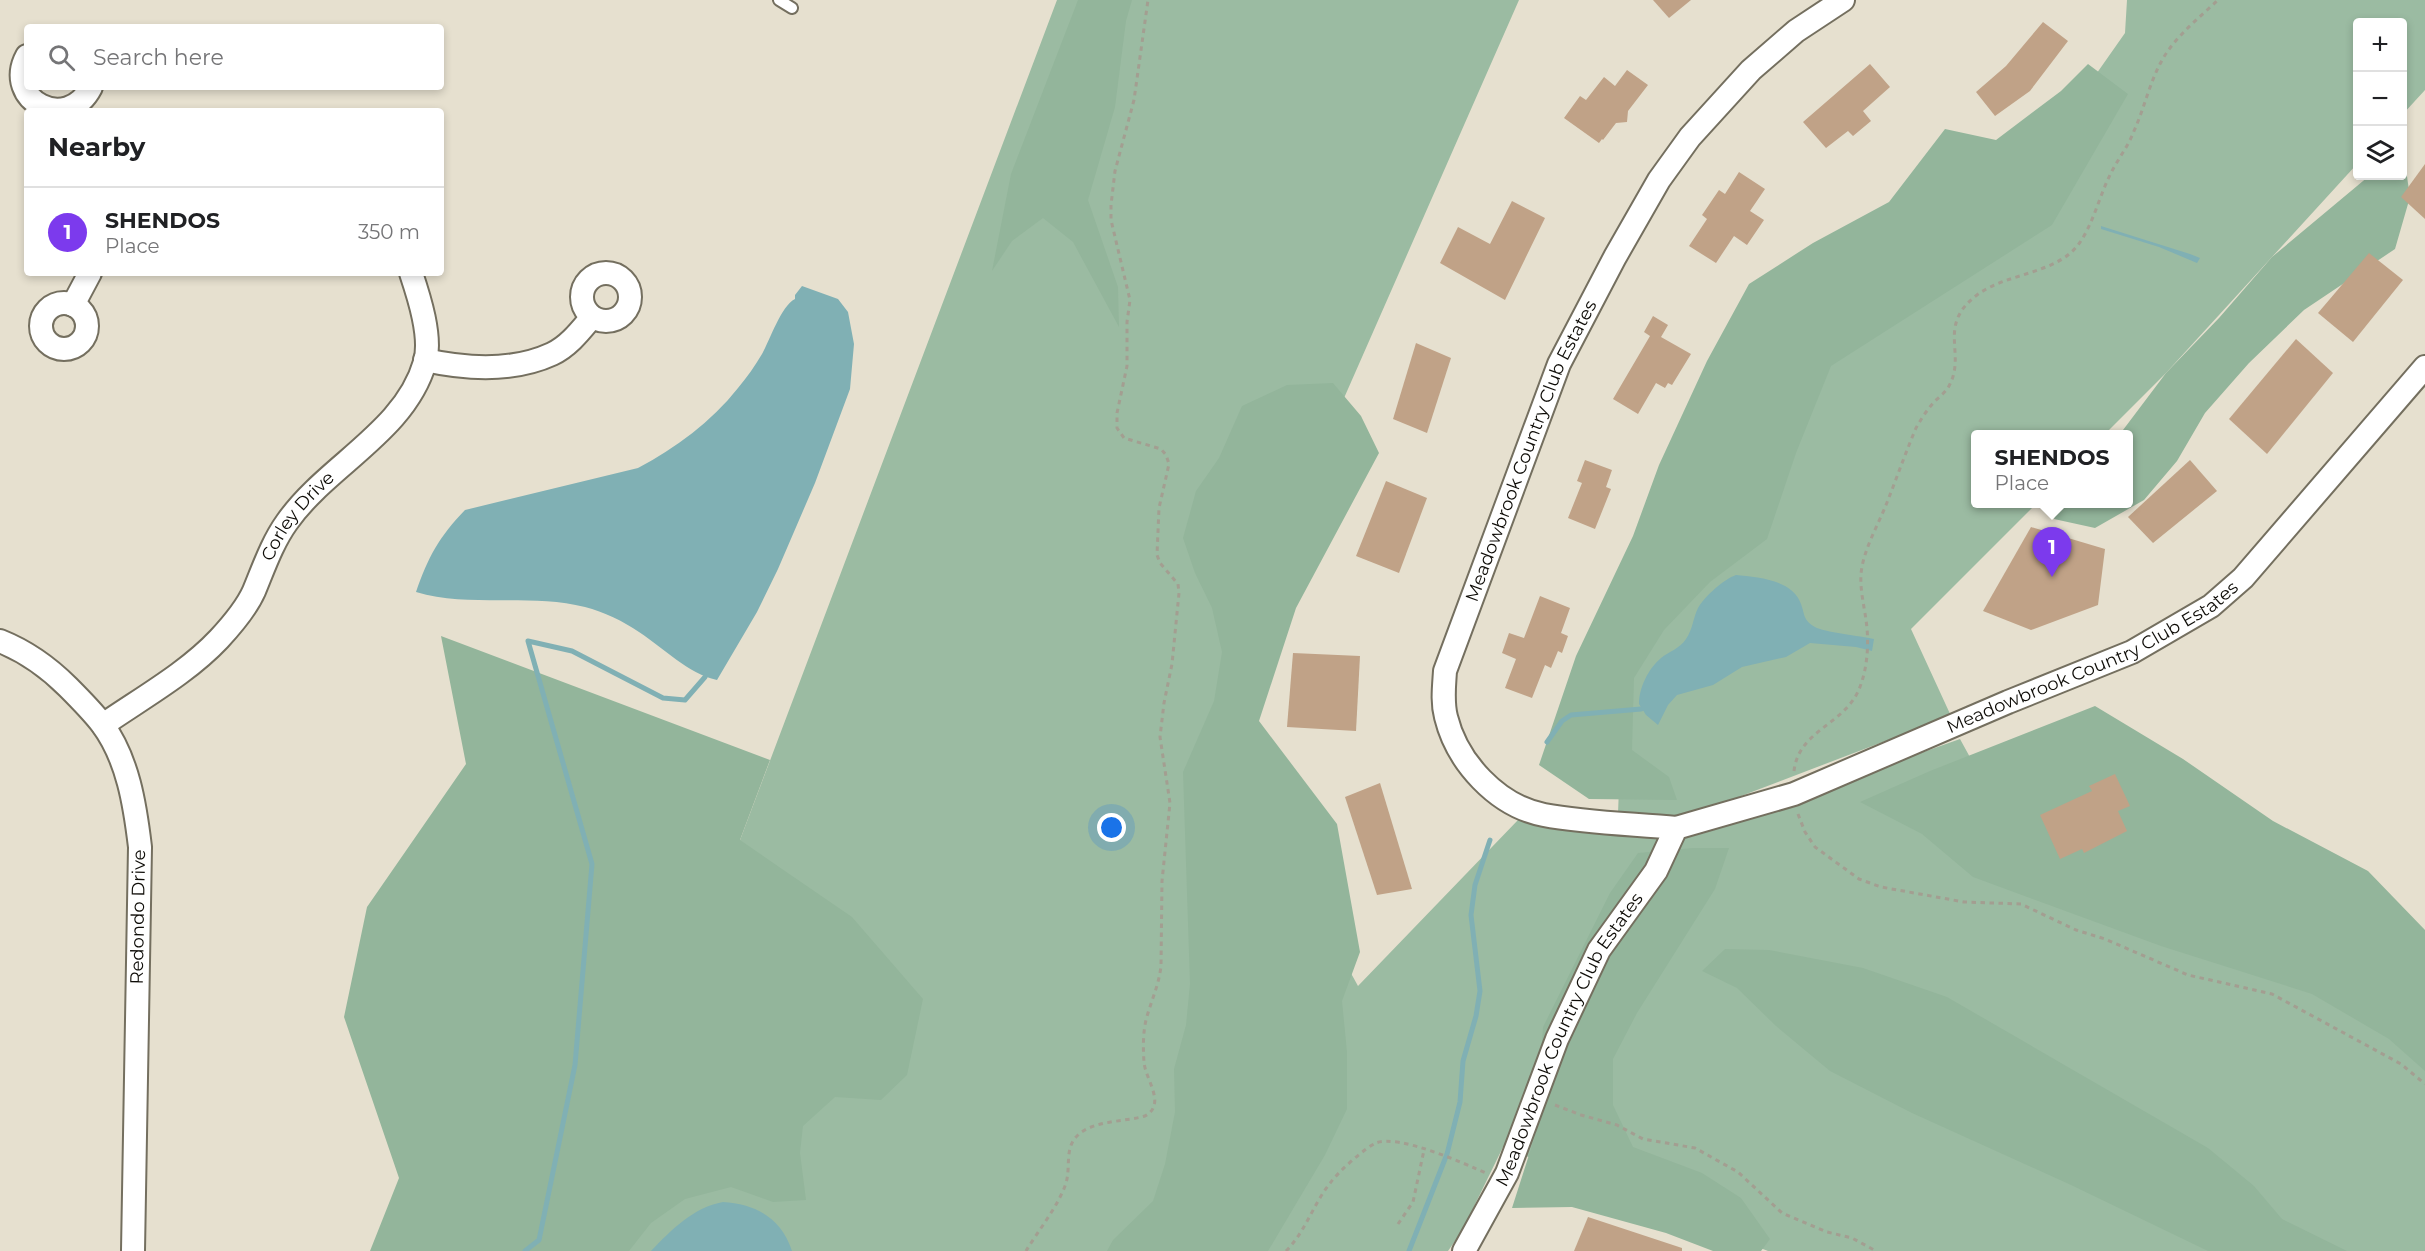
<!DOCTYPE html>
<html lang="en">
<head>
<meta charset="utf-8">
<style>
	body { margin:0; font-family:Montserrat,sans-serif; background:#f6f6f6; color:#202124 }
	.controls { position:absolute; right:18px; top:18px; display:grid; overflow:hidden; border-radius:6px; box-shadow:0 3px 9px #0003 }
	.controls button { width:54px; height:54px; display:grid; place-items:center; padding:0; border:0; border-bottom:2px solid #e0e0e0; background:#fff; color:#202124; font:30px sans-serif }
	.you { position:absolute; left:1112px; top:828px; width:21px; height:21px; margin:-15px; border:4px solid #fff; border-radius:50%; background:#1a73e8; box-shadow:0 0 0 9px #1a73e833 }
	.badge { display:grid; place-items:center; width:39px; height:39px; border-radius:50%; background:#7c3aed; color:#fff; font-size:20px; font-weight:700 }
	.pin { position:absolute; translate:-50% -50px; filter:drop-shadow(0 2px 3px #0008) }
	.pin::after { content:''; position:absolute; top:32px; width:21px; height:18px; background:inherit; clip-path:polygon(0 0,100% 0,50% 100%) }
	.popup { position:absolute; left:1971px; top:430px; width:162px; height:78px; box-sizing:border-box; display:grid; place-content:center; border-radius:6px; background:#fff; filter:drop-shadow(0 2px 4px #0005); font-size:20px; white-space:nowrap; color:#757577 }
	.popup b { font-size:22px; color:#202124 }
	.popup::after { content:''; position:absolute; left:50%; top:100%; margin-left:-12px; border:12px solid transparent; border-top-color:#fff }
	.list { margin:0; padding:0; list-style:none }
	h2 { display:flex; justify-content:space-between; align-items:center; height:78px; margin:0; padding:0 24px; font-size:26px }
	h2 small { font-size:20px; font-weight:400; color:#757577 }
	.list li { display:grid; grid-template-columns:39px 1fr auto; gap:18px; align-items:center; box-sizing:border-box; height:90px; padding:0 24px; border-top:2px solid #e0e0e0 }
	.list b { display:block; font-size:22px; white-space:nowrap }
	.list p { margin:0; font-size:20px; white-space:nowrap; color:#757577 }
	.list em { font-size:20px; font-style:normal; color:#757577 }
	.icon { flex:none; width:33px; height:33px; fill:none; stroke:currentColor; stroke-width:2; stroke-linecap:round; stroke-linejoin:round }
	.map { position:relative; flex:none; width:2425px; height:1251px; overflow:hidden }
	.search { position:absolute; background:#fff; box-shadow:0 3px 9px #0003; left:24px; top:24px; width:420px; height:66px; display:flex; align-items:center; gap:15px; box-sizing:border-box; padding:0 21px; border-radius:6px; color:#757577; font-size:22px }
	.panel { position:absolute; background:#fff; box-shadow:0 3px 9px #0003; left:24px; top:108px; width:420px; height:168px; border-radius:6px }
	.map>svg:first-child { display:block }
	.green { fill:#9bbba2 }
	.forest { fill:#93b59b }
	.water { fill:#80b0b4 }
	.lines { fill:none; stroke-linecap:round; stroke-linejoin:round }
	.stream { stroke:#80b0b4; stroke-width:5 }
	.building { fill:#c0a287 }
	.service-casing { stroke:#746f5f; stroke-width:14 }
	.minor-casing { stroke:#746f5f; stroke-width:26 }
	.path { stroke:#a39e91; stroke-width:3; stroke-dasharray:4.5 4.5; stroke-linecap:butt }
	.service { stroke:#fff; stroke-width:10 }
	.minor { stroke:#fff; stroke-width:22 }
	.labels { text-anchor:middle; dominant-baseline:central; stroke-width:4.5; stroke-linejoin:round; paint-order:stroke }
	.street-label { font-size:18px; fill:#0e0c07; stroke:#fff }
</style>
</head>
<body>
<div class="map">
<svg width="2425" height="1251" viewBox="0 0 2425 1251">
	<rect width="100%" height="100%" fill="#e6e0cf"/>
	<g class="green">
		<path d="M1057,0H1519L1337,414L1216,728L1358,986L1518,820L1685,837L1960,739L2040,885L2425,1029V1251H1768L1503,1147L1462,1231L1448,1251H585Z"/>
		<path d="M2127,0H2425V90L2403,114L2402,22H2358L2357,164L2166,373L2105,434H1976V504H2036L1911,629L1951,716L1678,820L1618,814L1626,600L1772,339L2012,194L2125,33Z"/>
	</g>
	<g class="forest">
		<path d="M1078,0H1132L1126,21L1115,107L1088,200L1118,287L1119,327L1073,242L1043,218L1012,241L992,271L1011,174Z"/>
		<path d="M2088,64L2128,94L2052,225L1831,366L1796,453L1767,539L1710,582L1664,630L1634,678L1632,750L1669,777L1677,800L1589,799L1539,765L1576,656L1633,536L1659,465L1707,361L1749,284L1813,243L1889,202L1945,129L1996,140L2061,91Z"/>
		<path d="M2403,149L2410,197L2395,249L2304,310L2249,363L2205,413L2177,461L2144,500L2095,528L2054,519L2058,504H2128V434H2120L2166,373L2219,318L2272,257L2369,176H2402Z"/>
		<path d="M1333,383L1361,416L1379,453L1296,608L1259,721L1337,824L1360,952L1342,1001L1347,1052V1109L1325,1155L1268,1251H1107L1113,1240L1153,1201L1165,1164L1175,1112L1174,1069L1186,1025L1190,984L1183,772L1214,701L1222,652L1212,608L1195,573L1183,538L1196,491L1219,458L1242,406L1287,385Z"/>
		<path d="M441,636L770,760L740,840L852,917L923,999L907,1075L881,1100L835,1097L803,1126L800,1153L806,1200L773,1202L731,1187L685,1199L651,1223L629,1251H370L399,1178L344,1017L367,907L466,764Z"/>
		<path d="M2095,706L2183,759L2273,821L2368,871L2425,930V1071L2389,1039L2312,994L2161,946L1973,877L1922,834L1860,802L1930,771Z"/>
		<path d="M1693,848H1729L1715,889L1637,1013L1613,1059V1105L1633,1147L1702,1173L1741,1198L1770,1239L1761,1251H1713L1666,1233L1572,1207L1512,1208L1536,1133L1543,1027L1610,893L1638,853Z"/>
		<path d="M1725,949L1769,950L1863,968L1947,997L2208,1148L2254,1186L2282,1219L2347,1251H2208L2071,1185L1912,1113L1830,1071L1776,1026L1737,988L1702,971Z"/>
	</g>
	<g class="water">
		<path d="M2101,226L2190,254L2200,258L2197,263L2159,247L2101,229Z"/>
		<path d="M802,286L838,299L848,312L854,344L850,389L815,483L778,569L757,612L717,680C687,673 665,649 639,632C623,621 604,612 585,607C530,593 470,608 416,592C428,557 439,537 465,510L638,468C676,448 711,422 738,388C747,377 755,366 762,354C770,340 781,306 795,299V295Z"/>
		<path d="M1736,575C1758,577 1793,580 1801,604C1805,615 1803,620 1815,627C1823,632 1861,636 1874,639L1872,651L1856,647L1810,643L1786,657L1742,667L1713,685L1677,695L1668,705L1658,725L1646,715L1639,704C1639,688 1648,669 1661,658C1670,651 1679,649 1686,639C1693,629 1693,618 1698,608C1705,596 1724,579 1736,575Z"/>
		<path d="M723,1202C756,1204 781,1218 792,1251H651C671,1230 694,1207 723,1202Z"/>
	</g>
	<g class="lines">
		<g class="stream">
			<path d="M1547,742L1562,721L1571,715L1641,709"/>
			<path d="M525,1251L539,1240L575,1065L592,864L528,641L572,651L663,698L685,700L705,677"/>
			<path d="M1409,1251L1447,1154L1460,1102L1463,1061L1476,1016L1480,991L1471,915L1475,885L1490,840"/>
		</g>
	</g>
	<g class="building">
		<path d="M1653,0H1691L1669,18Z"/>
		<path d="M2043,22L2068,41L2030,91L1995,116L1976,92L2006,66Z"/>
		<path d="M1870,64L1890,87L1863,111L1871,121L1853,136L1848,131L1826,148L1803,122Z"/>
		<path d="M1627,70L1648,85L1628,111L1627,122L1616,123L1603,140L1602,139L1599,143L1564,118L1580,96L1586,100L1604,77L1615,86Z"/>
		<path d="M2425,164V219L2401,197Z"/>
		<path d="M1739,172L1765,189L1750,211L1764,220L1747,245L1734,236L1716,263L1689,246L1707,219L1702,215L1719,190L1725,194Z"/>
		<path d="M1512,201L1545,218L1505,300L1440,263L1458,227L1490,244Z"/>
		<path d="M2369,253L2403,280L2353,342L2318,313Z"/>
		<path d="M1653,316L1668,325L1661,337L1691,354L1672,385L1668,383L1665,388L1656,383L1638,414L1613,399L1650,336L1644,332Z"/>
		<path d="M2296,339L2333,373L2267,454L2229,419Z"/>
		<path d="M1416,343L1451,358L1427,433L1393,419Z"/>
		<path d="M1585,460L1612,470L1606,487L1611,489L1595,529L1568,518L1582,483L1577,481Z"/>
		<path d="M2190,460L2217,491L2153,543L2128,517Z"/>
		<path d="M1386,481L1427,498L1399,573L1356,556Z"/>
		<path d="M2031,527L2105,549L2098,605L2031,630L1983,611Z"/>
		<path d="M1540,596L1570,608L1561,633L1568,636L1562,653L1558,651L1551,668L1545,665L1532,698L1505,688L1516,659L1502,653L1509,633L1524,638Z"/>
		<path d="M1293,653L1360,656L1356,731L1287,727Z"/>
		<path d="M2115,774L2130,806L2118,811L2127,831L2084,853L2082,849L2060,859L2040,815L2092,791L2089,786Z"/>
		<path d="M1380,783L1412,889L1377,895L1345,797Z"/>
		<path d="M1588,1217L1682,1248V1251H1574Z"/>
	</g>
	<g class="lines">
		<g class="service-casing">
			<path id="service" d="M779,0L792,8"/>
		</g>
		<g class="minor-casing">
			<g id="minor">
				<path d="M27,56C3,100 67,134 91,87"/>
				<circle cx="606" cy="297" r="24"/>
				<circle cx="64" cy="326" r="23"/>
				<path d="M73,305L90,273"/>
				<path d="M425,360C466,369 513,372 552,354C569,346 581,330 592,317"/>
				<path d="M0,641C25,651 49,668 68,687C80,699 92,711 102,724C128,759 135,805 140,847L133,1251"/>
				<path id="s1" d="M103,725C142,698 187,673 219,639C232,625 246,609 254,591C264,567 272,543 287,522C327,465 405,432 425,362C432,337 419,297 411,273"/>
				<path id="s2" d="M1676,828C1634,824 1586,823 1544,815C1497,806 1457,762 1446,717C1442,702 1444,687 1445,671L1559,364L1615,257L1659,180L1690,137L1751,70L1796,31L1843,0"/>
				<path id="s3" d="M1464,1251L1507,1173L1557,1039L1599,950L1656,871L1676,828L1794,794L2008,702L2132,652L2211,606L2243,578L2425,367"/>
			</g>
		</g>
		<g class="path">
			<path d="M1794,771C1799,728 1848,725 1861,684C1868,664 1869,640 1866,620C1864,605 1860,590 1861,574C1863,551 1877,527 1886,505C1896,480 1905,454 1916,428C1921,419 1927,410 1934,402C1939,397 1946,392 1949,386C1967,353 1936,326 1977,295C2006,273 2056,274 2078,245C2093,225 2099,197 2110,175C2117,160 2128,147 2134,131C2144,109 2149,85 2160,64C2173,38 2198,19 2218,0"/>
			<path d="M1798,814L1805,832L1815,847L1859,879L1881,887L1964,902L2021,904L2076,930L2105,939L2188,975L2272,994L2401,1064L2425,1084"/>
			<path d="M1555,1105L1581,1115L1617,1125L1643,1139L1695,1148L1738,1172L1782,1213L1827,1232L1852,1238L1876,1251"/>
			<path d="M1398,1224L1413,1202L1424,1150"/>
			<path d="M1026,1251C1038,1231 1059,1205 1066,1183C1071,1166 1064,1148 1078,1135C1094,1120 1125,1122 1145,1116C1167,1104 1145,1079 1144,1062C1143,1048 1143,1033 1146,1020C1151,1001 1159,985 1161,966L1162,881L1170,803L1160,737L1164,703L1172,664L1179,593L1178,584L1160,563L1157,555L1159,508L1169,464L1166,455L1161,449L1124,438L1117,428V413L1127,366V322L1130,300L1111,220V205L1115,171L1134,100L1148,0"/>
			<path d="M1286,1251C1306,1231 1313,1204 1331,1182C1338,1172 1366,1147 1376,1143C1399,1134 1463,1163 1486,1173"/>
		</g>
		<use href="#service" class="service"/>
		<use href="#minor" class="minor"/>
	</g>
	<g class="labels">
		<g class="street-label">
			<text stroke="none"><textPath href="#s2" startOffset="561">Meadowbrook Country Club Estates</textPath></text>
			<text stroke="none"><textPath href="#s1" startOffset="292">Corley Drive</textPath></text>
			<text stroke="none"><textPath href="#s3" startOffset="927">Meadowbrook Country Club Estates</textPath></text>
			<text transform="translate(138 917) rotate(-89)">Redondo Drive</text>
			<text stroke="none"><textPath href="#s3" startOffset="237">Meadowbrook Country Club Estates</textPath></text>
		</g>
	</g>
</svg>
<div class="controls">
<button>+</button>
<button>−</button>
<button><svg class="icon" aria-label="layers" viewBox="0 0 24 24"><path d="M12 4l9 5-9 5-9-5zM3 14l9 5 9-5"/></svg></button>
</div>
<div class="you"></div>
<div class="pin badge" style="left:2052px;top:577px">1</div>
<div class="popup"><b>SHENDOS</b>Place</div>
<div class="search"><svg class="icon" aria-label="search" viewBox="0 0 24 24"><circle cx="10" cy="10" r="6"/><path d="M15 15l6 6"/></svg>Search here</div>
<section class="panel">
<h2>Nearby<small></small></h2>
<ul class="list">
<li><span class="badge">1</span><div><b>SHENDOS</b><p>Place</p></div><em>350 m</em></li>
</ul>
</section>
</div>
</body>
</html>
